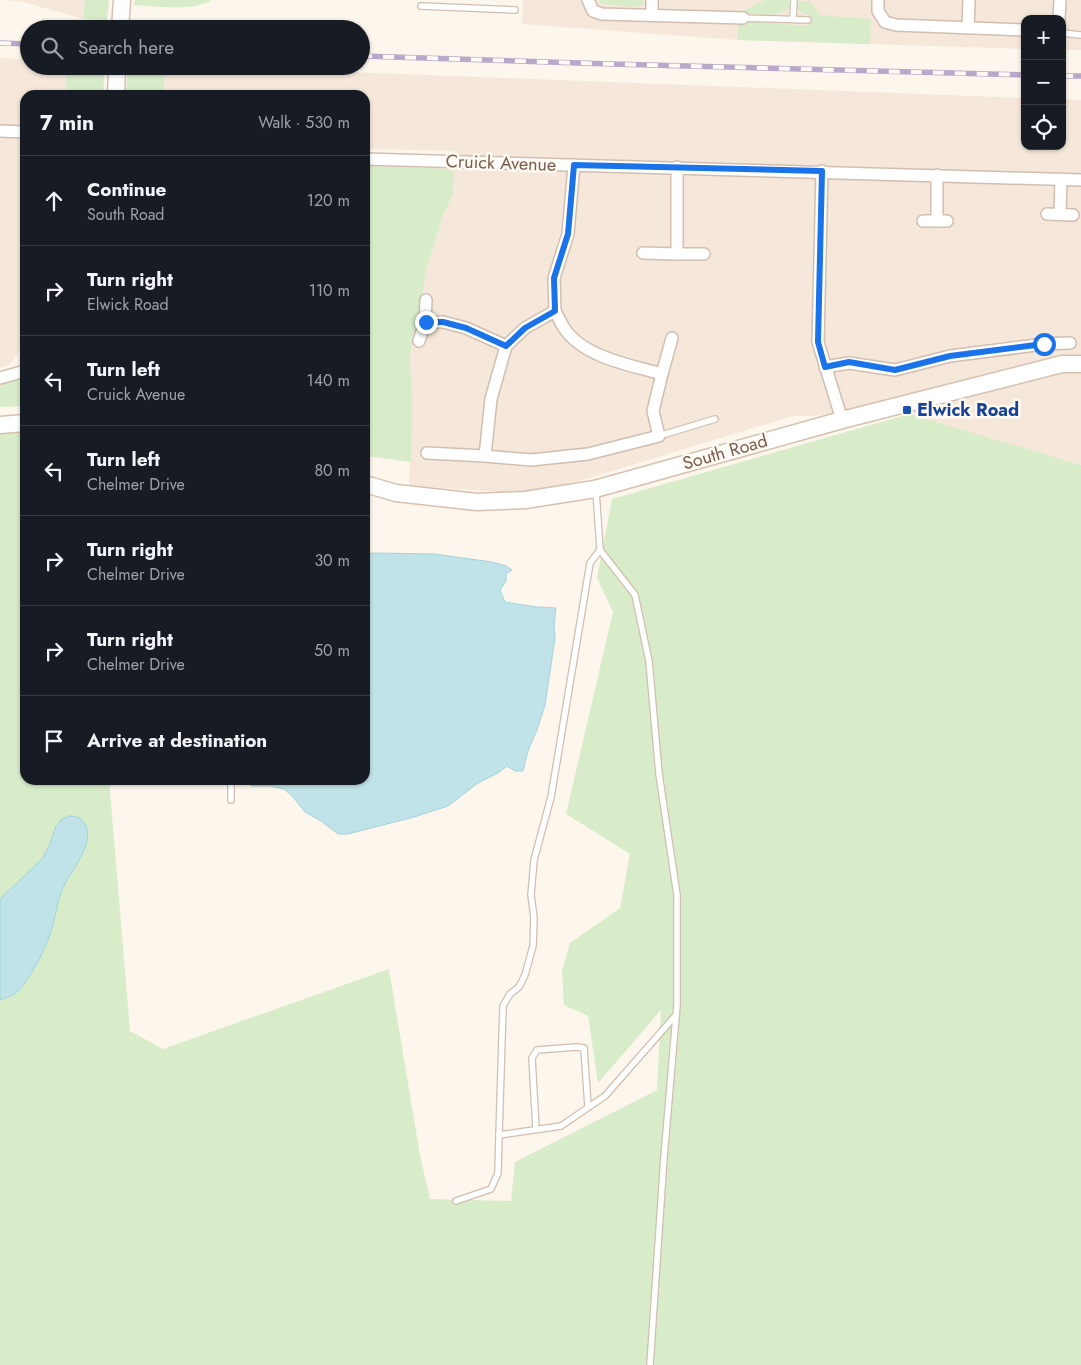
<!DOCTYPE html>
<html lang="en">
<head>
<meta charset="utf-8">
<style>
	body { margin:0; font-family:Jost,sans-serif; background:#20242c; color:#f1f3f6 }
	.controls { position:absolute; right:15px; top:15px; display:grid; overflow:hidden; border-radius:10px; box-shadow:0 1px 4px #0004 }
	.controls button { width:45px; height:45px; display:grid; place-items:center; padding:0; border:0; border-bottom:1px solid #363941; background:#171b24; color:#f1f3f6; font:25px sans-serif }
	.stop { position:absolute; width:15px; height:15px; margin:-11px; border:4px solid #1a73e8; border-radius:50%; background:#fff }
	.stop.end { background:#1a73e8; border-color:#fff; box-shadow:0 1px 5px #0008 }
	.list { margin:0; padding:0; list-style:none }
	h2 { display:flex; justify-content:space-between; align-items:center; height:65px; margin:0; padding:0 20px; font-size:21px }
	h2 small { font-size:16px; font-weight:400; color:#9ea1a6 }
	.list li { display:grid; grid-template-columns:32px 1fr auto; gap:15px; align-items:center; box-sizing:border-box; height:90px; padding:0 20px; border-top:1px solid #363941 }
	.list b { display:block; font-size:19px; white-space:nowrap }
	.list p { margin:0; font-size:16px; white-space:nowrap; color:#9ea1a6 }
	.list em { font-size:16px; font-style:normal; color:#9ea1a6 }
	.icon { flex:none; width:28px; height:28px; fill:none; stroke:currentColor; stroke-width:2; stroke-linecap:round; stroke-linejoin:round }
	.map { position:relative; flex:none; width:1081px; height:1365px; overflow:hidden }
	.search { position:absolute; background:#171b24; box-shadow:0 1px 4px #0004; left:20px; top:20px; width:350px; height:55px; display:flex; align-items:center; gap:12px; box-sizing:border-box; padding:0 18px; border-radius:28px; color:#9ea1a6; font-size:19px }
	.panel { position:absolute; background:#171b24; box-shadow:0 1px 4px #0004; left:20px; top:90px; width:350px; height:695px; border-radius:15px }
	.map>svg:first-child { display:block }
	.residential { fill:#f5e8da }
	.green { fill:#d8ecc9 }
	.water { fill:#bfe3e8; stroke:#a5d3da }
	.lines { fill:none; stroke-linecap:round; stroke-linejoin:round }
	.lane-casing { stroke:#d1beb0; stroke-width:8 }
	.street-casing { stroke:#d1beb0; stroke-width:14 }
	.secondary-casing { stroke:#d6c0b0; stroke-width:19 }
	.lane { stroke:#fff; stroke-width:5.5 }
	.street { stroke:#fff; stroke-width:11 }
	.secondary { stroke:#fff; stroke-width:16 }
	.rail-casing { stroke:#b9a8c9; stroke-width:5.5 }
	.rail { stroke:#fffaf3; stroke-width:4; stroke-dasharray:11; stroke-linecap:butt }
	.route { stroke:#1a73e8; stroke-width:6 }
	.transit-dot { fill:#1a4fb4; stroke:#fffaf3; stroke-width:2 }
	.labels { text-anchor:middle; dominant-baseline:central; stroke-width:5; stroke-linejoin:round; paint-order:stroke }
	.street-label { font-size:18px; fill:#7a5c4d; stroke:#fffaf3 }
	.transit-label { font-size:18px; font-weight:bold; fill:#164399; stroke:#fffaf3; text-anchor:start }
</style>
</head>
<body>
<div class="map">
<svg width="1081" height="1365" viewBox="0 0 1081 1365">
	<rect width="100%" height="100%" fill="#fdf6ec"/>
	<g class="residential">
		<path d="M1,0H85L83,19L20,1Z"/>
		<path d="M523,0H1081V50H1062V19H1025V49L738,40L522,24Z"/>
		<path d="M0,58L29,59V66H67L66,95H25V344L9,365L0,368Z"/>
		<path d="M165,66H194L1025,98V146H1062V99L1081,100V465L903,414L793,416L537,494L409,486L412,399L410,357L414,330L419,315L423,291L426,271L442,218L453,194L454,151L369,149L365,270V95H164Z"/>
	</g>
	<g class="green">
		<path d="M85,0H109L107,20L83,19Z"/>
		<path d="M135,0H211C197,12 153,6 134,5Z"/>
		<path d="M599,0H643L644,5L638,7L602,4Z"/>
		<path d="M765,0H789V8C776,18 756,14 740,13Z"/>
		<path d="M798,1H809L820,15L871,19L870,44L738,40V25L745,21L809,26V15C800,13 797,11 798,1Z"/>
		<path d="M67,66H105L103,95H66Z"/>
		<path d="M128,66H165L164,95H126Z"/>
		<path d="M369,166L454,169L453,194L442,218L426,271L423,291L419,315L414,330L410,357L412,399L411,462L365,456V270Z"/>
		<path d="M25,373V406L0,407V382Z"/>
		<path d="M909,414L1081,465V1365H0V432L25,431V780H109L130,1031L163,1049L389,969L420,1155L430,1199L511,1201L515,1162L657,1090L661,1010L598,1083L588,1016L564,1005L562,971L570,943L620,908L630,854L566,814L613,612L597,578L612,499Z"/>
	</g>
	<g class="water">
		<path d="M373,553L434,554L492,562L506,566L512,570L506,574V581L500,590L505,602L537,607L556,608L554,625L555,638L545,705L537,730L528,751L523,771H515L507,766L498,773L478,783L448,806L414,817L348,834H338L321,821L305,812L293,797L284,789L271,786H253L247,784L245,780H365V555Z"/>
		<path d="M69,816C75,816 81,817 85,824C96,845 69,872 62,890C57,902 56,915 52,928C47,946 31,979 17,992C13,996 6,998 0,1000V899L42,859L49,846L56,826L62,819Z"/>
	</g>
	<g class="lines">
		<g class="lane-casing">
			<g id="lane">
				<path d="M421,6L515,10"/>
				<path d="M743,18L808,20"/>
				<path d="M793,19L794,0"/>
				<path d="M1062,33L1081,35"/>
				<path d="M659,436L715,419"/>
				<path d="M596,491L600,550L635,595L649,661L659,774L677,895V1005L664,1157L650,1365"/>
				<path d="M231,780V800"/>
				<path d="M536,1129L532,1058L537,1050L576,1047L584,1048L588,1107"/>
				<path d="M499,1135L503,1006L510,994L519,987L525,975L533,946L534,918L531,895L534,860L551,797L590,563L600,550"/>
				<path d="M456,1201L491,1189L498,1173L499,1135L561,1126L605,1096L676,1015"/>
			</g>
		</g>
		<g class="street-casing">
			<g id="street">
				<path d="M588,0L593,11L602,14L743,18"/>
				<path d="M878,0V11L885,22L896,25L1025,30"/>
				<path d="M652,15V0"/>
				<path d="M1059,19L1060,0"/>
				<path d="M968,28L969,0"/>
				<path d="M0,131L25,132"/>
				<path d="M365,159L1081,180"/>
				<path d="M574,165L568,234L554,278L555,311L525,328L506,346L491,399L485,456L531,460L588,454L659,436L653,411L662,374"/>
				<path d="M677,167V254H704"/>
				<path d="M822,171L818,342L842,420"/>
				<path d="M1047,214L1073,215"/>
				<path d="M1060,214L1061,179"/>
				<path d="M923,221H947"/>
				<path d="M937,221V175"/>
				<path d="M643,253L677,254"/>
				<path d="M555,311C558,317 561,323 564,328C583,357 630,365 662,374L672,338"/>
				<path d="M425,322L426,300"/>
				<path d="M419,341L425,322H443L466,328L506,346"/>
				<path d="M825,367L849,363L895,370L950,356L1044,344L1070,343"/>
				<path d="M0,378L25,371"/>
				<path d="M427,453L485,456"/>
			</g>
		</g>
		<g class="secondary-casing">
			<g id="secondary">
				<path d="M120,29L122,0"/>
				<path d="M116,95L117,66"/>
				<path d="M0,425L25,423"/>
				<path d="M365,484L396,493L477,502L525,500L595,489L842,420L1062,364H1081"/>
			</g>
		</g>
		<use href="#lane" class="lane"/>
		<use href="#street" class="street"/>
		<use href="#secondary" class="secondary"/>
		<g class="rail-casing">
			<g id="rail">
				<path d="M0,43L29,44"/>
				<path d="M361,56L611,64L1025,75"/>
				<path d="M1062,76H1081"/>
			</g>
		</g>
		<use href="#rail" class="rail"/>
	</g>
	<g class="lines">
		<path class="route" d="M426,322H443L466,328L506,346L525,328L555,311L554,278L568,234L574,165L822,171L818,342L825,367L849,362L895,370L950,356L1044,344"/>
	</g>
	<rect class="transit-dot" x="902" y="405" width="10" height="10" rx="2.5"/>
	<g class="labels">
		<g class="street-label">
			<text transform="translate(501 163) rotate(2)">Cruick Avenue</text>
			<text transform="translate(725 452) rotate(-16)">South Road</text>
		</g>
		<g class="transit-label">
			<text x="917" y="410">Elwick Road</text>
		</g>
	</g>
</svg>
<div class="controls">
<button>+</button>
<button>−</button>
<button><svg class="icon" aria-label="locate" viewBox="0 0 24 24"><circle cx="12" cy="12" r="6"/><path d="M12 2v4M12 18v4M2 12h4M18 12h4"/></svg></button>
</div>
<div class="stop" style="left:1044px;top:344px"></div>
<div class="stop end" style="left:426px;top:322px"></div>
<div class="search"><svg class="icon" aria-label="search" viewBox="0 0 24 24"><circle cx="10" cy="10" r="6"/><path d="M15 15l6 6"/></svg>Search here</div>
<section class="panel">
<h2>7 min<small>Walk · 530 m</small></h2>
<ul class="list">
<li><svg class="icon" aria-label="ahead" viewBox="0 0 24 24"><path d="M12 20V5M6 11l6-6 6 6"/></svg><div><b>Continue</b><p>South Road</p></div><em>120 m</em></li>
<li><svg class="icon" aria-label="right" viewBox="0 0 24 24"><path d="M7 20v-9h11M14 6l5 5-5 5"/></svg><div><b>Turn right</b><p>Elwick Road</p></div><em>110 m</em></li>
<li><svg class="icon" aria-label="left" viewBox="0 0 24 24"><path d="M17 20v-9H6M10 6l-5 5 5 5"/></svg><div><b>Turn left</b><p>Cruick Avenue</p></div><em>140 m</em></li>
<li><svg class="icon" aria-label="left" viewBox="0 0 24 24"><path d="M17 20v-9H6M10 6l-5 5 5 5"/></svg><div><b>Turn left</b><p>Chelmer Drive</p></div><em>80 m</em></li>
<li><svg class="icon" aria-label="right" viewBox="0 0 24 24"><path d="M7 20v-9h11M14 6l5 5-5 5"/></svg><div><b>Turn right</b><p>Chelmer Drive</p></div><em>30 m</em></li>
<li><svg class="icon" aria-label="right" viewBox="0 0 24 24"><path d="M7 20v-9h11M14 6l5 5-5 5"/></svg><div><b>Turn right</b><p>Chelmer Drive</p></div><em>50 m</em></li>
<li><svg class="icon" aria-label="arrive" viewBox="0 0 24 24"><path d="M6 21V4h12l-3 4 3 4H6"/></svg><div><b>Arrive at destination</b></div></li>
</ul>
</section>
</div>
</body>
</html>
